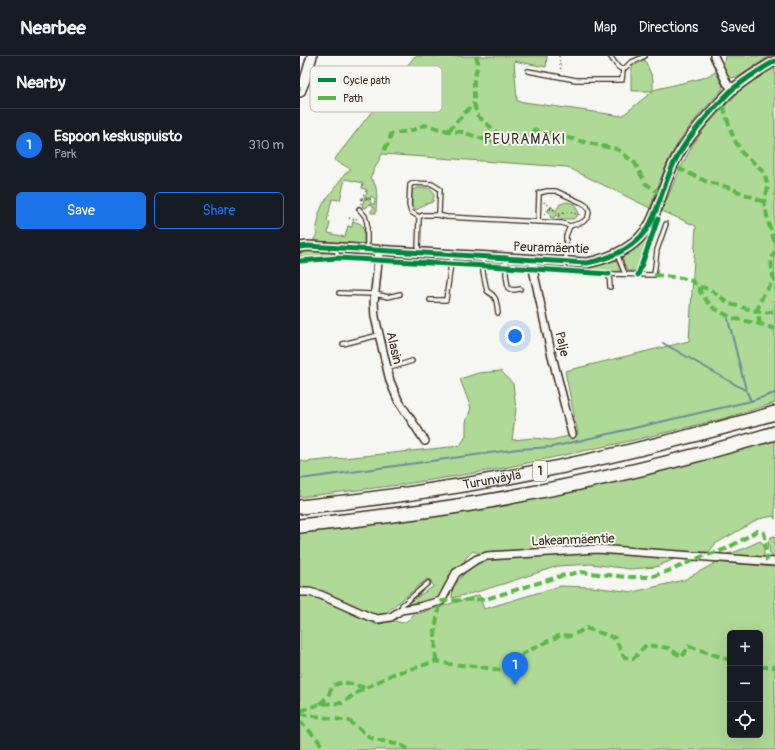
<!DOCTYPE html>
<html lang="en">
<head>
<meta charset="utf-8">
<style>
	body { margin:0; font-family:Pangolin,sans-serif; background:#242831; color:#f1f3f6 }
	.controls { position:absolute; right:12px; bottom:12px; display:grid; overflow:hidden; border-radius:6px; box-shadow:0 4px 16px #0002 }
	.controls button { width:36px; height:36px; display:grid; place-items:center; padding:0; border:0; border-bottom:1px solid #363941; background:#171b24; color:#f1f3f6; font:20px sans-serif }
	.you { position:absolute; left:215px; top:280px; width:14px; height:14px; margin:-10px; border:3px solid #fff; border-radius:50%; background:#1a73e8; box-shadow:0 0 0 6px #1a73e833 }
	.badge { display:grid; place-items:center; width:26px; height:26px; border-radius:50%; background:#1a73e8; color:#fff; font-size:13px; font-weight:700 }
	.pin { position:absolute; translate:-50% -33px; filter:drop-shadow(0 1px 2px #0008) }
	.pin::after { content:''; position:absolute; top:21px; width:14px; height:12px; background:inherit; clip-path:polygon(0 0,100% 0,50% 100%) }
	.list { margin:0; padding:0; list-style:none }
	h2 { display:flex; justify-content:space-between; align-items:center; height:52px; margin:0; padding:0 16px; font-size:17px }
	h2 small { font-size:13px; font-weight:400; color:#9ea1a6 }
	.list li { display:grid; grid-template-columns:26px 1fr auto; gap:12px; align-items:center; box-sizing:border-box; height:72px; padding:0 16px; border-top:1px solid #363941 }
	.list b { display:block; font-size:15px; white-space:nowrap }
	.list p { margin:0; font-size:13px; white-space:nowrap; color:#9ea1a6 }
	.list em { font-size:13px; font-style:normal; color:#9ea1a6 }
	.actions { display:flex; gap:8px; padding:12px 16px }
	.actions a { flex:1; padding:9px 0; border:1px solid #1a73e8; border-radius:6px; text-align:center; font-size:14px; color:#1a73e8 }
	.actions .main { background:#1a73e8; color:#fff }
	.icon { flex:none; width:22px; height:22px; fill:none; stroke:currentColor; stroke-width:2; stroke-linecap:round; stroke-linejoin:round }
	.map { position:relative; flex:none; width:475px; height:694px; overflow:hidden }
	header { display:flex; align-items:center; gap:24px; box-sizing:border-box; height:56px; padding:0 20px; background:#171b24; border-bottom:1px solid #363941 }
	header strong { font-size:19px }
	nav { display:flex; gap:22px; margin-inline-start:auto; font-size:14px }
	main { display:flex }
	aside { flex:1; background:#171b24 }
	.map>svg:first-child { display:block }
	.green { fill:#afd997; stroke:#75825a; fill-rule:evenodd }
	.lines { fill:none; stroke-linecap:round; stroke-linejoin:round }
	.stream { stroke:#678e95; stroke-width:2 }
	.service-casing { stroke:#3b2a1e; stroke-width:6 }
	.minor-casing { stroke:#3b2a1e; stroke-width:10 }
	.tertiary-casing { stroke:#3b2a1e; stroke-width:12 }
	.motorway-casing { stroke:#3b2a1e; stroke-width:16 }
	.path { stroke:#3b2a1e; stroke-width:1.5; stroke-dasharray:1 3; stroke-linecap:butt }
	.service { stroke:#f6f6f2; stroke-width:3.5 }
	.minor { stroke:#f6f6f2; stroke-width:7 }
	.tertiary { stroke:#f6f6f2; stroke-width:9 }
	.motorway { stroke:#f6f6f2; stroke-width:13 }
	.quiet { stroke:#58b947; stroke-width:4; stroke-dasharray:8 4; stroke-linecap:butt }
	.cycleway-casing { stroke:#f6f6f2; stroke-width:8 }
	.cycleway { stroke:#00873e; stroke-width:5 }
	.labels { text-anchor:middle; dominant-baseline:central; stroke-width:4; stroke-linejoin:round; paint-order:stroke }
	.shield { fill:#f6f6f2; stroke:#73675e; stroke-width:1 }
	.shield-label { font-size:12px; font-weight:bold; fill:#3b2a1e }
	.street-label { font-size:13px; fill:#3b2a1e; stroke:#f6f6f2 }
	.neighbourhood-label { font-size:14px; letter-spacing:1px; fill:#3b2a1e; stroke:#f6f6f2 }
	.key { fill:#f6f6f2; stroke:#beb9b2; stroke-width:1 }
	.key-label { font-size:11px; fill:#3b2a1e }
</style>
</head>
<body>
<header>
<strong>Nearbee</strong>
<nav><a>Map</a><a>Directions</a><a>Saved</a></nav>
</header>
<main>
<aside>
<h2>Nearby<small></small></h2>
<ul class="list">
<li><span class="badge">1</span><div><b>Espoon keskuspuisto</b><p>Park</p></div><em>310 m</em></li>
</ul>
<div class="actions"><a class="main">Save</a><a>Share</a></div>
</aside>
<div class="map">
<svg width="475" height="694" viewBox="0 0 475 694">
	<rect width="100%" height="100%" fill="#f6f6f2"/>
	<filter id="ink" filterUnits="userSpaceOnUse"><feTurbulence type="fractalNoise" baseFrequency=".025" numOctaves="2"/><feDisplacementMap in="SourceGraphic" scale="8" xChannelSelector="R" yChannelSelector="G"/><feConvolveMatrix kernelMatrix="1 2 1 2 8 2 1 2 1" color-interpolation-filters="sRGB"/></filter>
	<g filter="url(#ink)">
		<g class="green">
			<path d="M115,0H247L246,11L214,5L217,45L322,60L353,35H331V13L333,10L345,4L353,23V34L403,22L416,16L423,30L422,34C401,56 381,78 368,105C361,120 356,137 350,152L267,111L82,98L70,122C80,129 76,147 76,157H71V155L74,151L70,148L66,152L62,151L64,143H70V146L74,149L75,143L71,140L70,142H64L67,137V134L62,132L63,127L45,123L40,144L32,143L27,165L30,166L28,177L45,181L48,170L52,171L53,165C58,167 63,167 63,173L64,174V188L13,185L17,178L16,175L19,162V157L23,148L44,119L51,113L34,104Z"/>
			<path d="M425,0H470L438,21L430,22C422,15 423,9 425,0Z"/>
			<path d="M475,9V347L422,363L339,383L204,412L157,420L99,429L0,441V404L5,406L160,390L166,380V366L171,352L160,323L178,317L201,315L213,328L216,353L212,384L234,382L251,384L278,378L265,315L389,285L396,170L362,155C373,129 383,103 399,80C410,64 424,51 437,38L438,34Z"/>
			<path d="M118,132C129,132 137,131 133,145C130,148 128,147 125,148C121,150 120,153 115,154L112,149V134Z"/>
			<path d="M267,146L274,148L278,155L277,160L273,163H260L256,159L255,160L254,162H251L248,153L252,151L256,155L260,148Z"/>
			<path d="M353,171L338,212L335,215H328L324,208L322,199Z"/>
			<path d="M8,194L34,196V200L0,204V195Z"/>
			<path d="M40,196L71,198L70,202L40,200Z"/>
			<path d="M84,199L148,202L147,206L84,203Z"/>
			<path d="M153,203L179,204V208L153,207Z"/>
			<path d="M315,203L320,212V214L318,216L239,212V208C264,209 292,214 315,203Z"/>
			<path d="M209,206L229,207V211L208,210Z"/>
			<path d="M475,383V463L473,460L459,463L415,488L409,496H391L356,511L330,513L291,508L258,510L206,527L177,536L152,542L153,531L167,514L189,501L173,495L166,502L162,509L149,519L144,535L137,544L106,551L107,547L133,531L131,524L127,523L82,560H74L0,533V476Z"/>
			<path d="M475,480V502H473L470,497L468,485L471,481Z"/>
			<path d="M460,485L464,488V500L462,502L424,499L438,495Z"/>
			<path d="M417,506L475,511V694H0V537L15,538L69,563L74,568H81L91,564L102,567L107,565L113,559L179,539L184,553L260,530L292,531L333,536L384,524ZM430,577H460V679H430Z"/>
		</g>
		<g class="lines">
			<g class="stream">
				<path d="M428,263L446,334L451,345L475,337"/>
				<path d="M363,287L445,334"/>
				<path d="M0,423L218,393L252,391L451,345"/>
			</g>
			<g class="service-casing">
				<g id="service">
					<path d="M310,0L318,11L323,14"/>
					<path d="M228,15L276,24H322L323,14L330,7L345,0"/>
					<path d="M59,153L65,160L67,167V193"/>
					<path d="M138,159L147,161L262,167L270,170L266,180V205"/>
					<path d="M238,166L239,137L247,135H256L282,147L287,150L289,156L288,161L283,166L270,170"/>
					<path d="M118,195L119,161L111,156L109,149L110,129L113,127L132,128L140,133L139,157L138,159H123L119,161"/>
					<path d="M317,198L325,218"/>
					<path d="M37,202V193"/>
					<path d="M183,202V216L187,235C198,241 196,246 198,257"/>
					<path d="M206,203V218L208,232C211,235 215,234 220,233"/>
					<path d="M310,231L309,218L354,219L357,194L366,168"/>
					<path d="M39,237L75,238L88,241L100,238"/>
					<path d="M130,244H146L152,200"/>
					<path d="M43,288L79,279"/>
					<path d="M87,313L112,305"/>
					<path d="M101,554L102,549L128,527"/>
				</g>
			</g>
			<g class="minor-casing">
				<g id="minor">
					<path d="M414,0L427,27L433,33"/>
					<path d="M79,195L74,246L75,261L90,325L98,344L125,385"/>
					<path d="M234,203L233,213L251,296L272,378"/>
					<path d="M0,536H9L21,539L70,561L78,563L91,561L101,554L119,551L141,545L156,517L177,503L187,500L297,493L475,506"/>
				</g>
			</g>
			<g class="tertiary-casing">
				<g id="tertiary">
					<path d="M0,36L5,24L12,0"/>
					<path d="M0,191L8,190L287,207C312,202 337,191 350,168C361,147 365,123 376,103C387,82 403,64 419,47C424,42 429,36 434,32C447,22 461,13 475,5"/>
				</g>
			</g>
			<g class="motorway-casing">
				<g id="motorway">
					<path id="s1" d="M0,451C80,443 161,431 240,415C319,399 397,379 475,357"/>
					<path d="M0,470C63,463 126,456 189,445C285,428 381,405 475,377"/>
				</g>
			</g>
			<g class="path">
				<path d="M259,0L261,16"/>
				<path d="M66,135L62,142L72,143"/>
				<path d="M244,146L250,150L260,161"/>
				<path d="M61,148L62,142"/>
				<path d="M244,158V157L252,152"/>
				<path d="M259,158L269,156L280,159L281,160"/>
				<path d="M49,162L56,164L57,160"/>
			</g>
			<use href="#service" class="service"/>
			<use href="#minor" class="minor"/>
			<use href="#tertiary" class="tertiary"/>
			<use href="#motorway" class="motorway"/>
			<g class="quiet">
				<path d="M176,0L178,6L174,25V47L177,59L194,74L207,88"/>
				<path d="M0,33H1"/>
				<path d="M423,50L433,81L442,97L458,110L464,116L468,131L464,146L469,169L475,187"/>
				<path d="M148,75L174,47"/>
				<path d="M84,94L89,86L91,78L113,74L124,69L133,71L148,75L162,76L186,84L207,88H217L231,80L234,74L250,77L264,81L297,89L317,93L335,107L345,127L358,136L362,137"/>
				<path d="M378,112L405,125L430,132L464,146"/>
				<path d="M354,219L382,222L392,225L400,231L409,233L415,237L430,248L464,257L475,255"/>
				<path d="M400,231V236L412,251L432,262L460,268L475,273"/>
				<path d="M460,268L457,255L463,239L474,224C472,215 469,204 475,196"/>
				<path d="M136,605L135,572L141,545L186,543L261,520L280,516L327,521H350L374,513L401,501L426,493L457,475L464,477L465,482L467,505"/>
				<path d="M460,611H475"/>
				<path d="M20,648L28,640L33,629L44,626L66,632"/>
				<path d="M0,655L20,648L42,647L58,636L93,618L118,611L136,605L148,608L174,610L208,615L224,597L261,579L272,580L286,572L315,582L324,601L333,603L346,589L368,592L382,601L389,590L430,604"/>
				<path d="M0,658L49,665L71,682L103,690L109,694"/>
				<path d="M0,665L18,684L24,694"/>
			</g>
			<g class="cycleway-casing">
				<g id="cycleway">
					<path d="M0,191L8,190L287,207C312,202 337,191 350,168C361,147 365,123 376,103C387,82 403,64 419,47C424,42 429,36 434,32C447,22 461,13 475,5"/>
					<path d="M0,205L37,202L206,211L309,218"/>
					<path d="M338,219L358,163"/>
				</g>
			</g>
			<use href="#cycleway" class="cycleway"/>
		</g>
	</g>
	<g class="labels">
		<rect class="shield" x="233" y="405" width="14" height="20" rx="3"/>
		<g class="shield-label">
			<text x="240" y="415">1</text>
		</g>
		<g class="street-label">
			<text transform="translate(251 192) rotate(2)">Peuramäentie</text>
			<text transform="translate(262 288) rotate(77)">Palje</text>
			<text transform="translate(94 292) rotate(77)">Alasin</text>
			<text stroke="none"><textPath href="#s1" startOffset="194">Turunväylä</textPath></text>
			<text transform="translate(273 484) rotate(-2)">Lakeanmäentie</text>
		</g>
		<g class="neighbourhood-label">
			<text x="225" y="83">PEURAMÄKI</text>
		</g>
	</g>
	<rect x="10" y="10" width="132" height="46" rx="6" class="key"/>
	<rect x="18" y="22" width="18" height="4" fill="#00873e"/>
	<rect x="18" y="40" width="18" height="4" fill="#58b947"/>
	<g class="key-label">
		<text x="43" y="28">Cycle path</text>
		<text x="43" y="46">Path</text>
	</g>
</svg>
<div class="controls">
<button>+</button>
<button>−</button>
<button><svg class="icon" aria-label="locate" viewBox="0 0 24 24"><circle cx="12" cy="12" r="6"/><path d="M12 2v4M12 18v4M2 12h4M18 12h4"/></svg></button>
</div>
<div class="you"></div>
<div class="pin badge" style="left:215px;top:629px">1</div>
</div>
</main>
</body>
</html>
